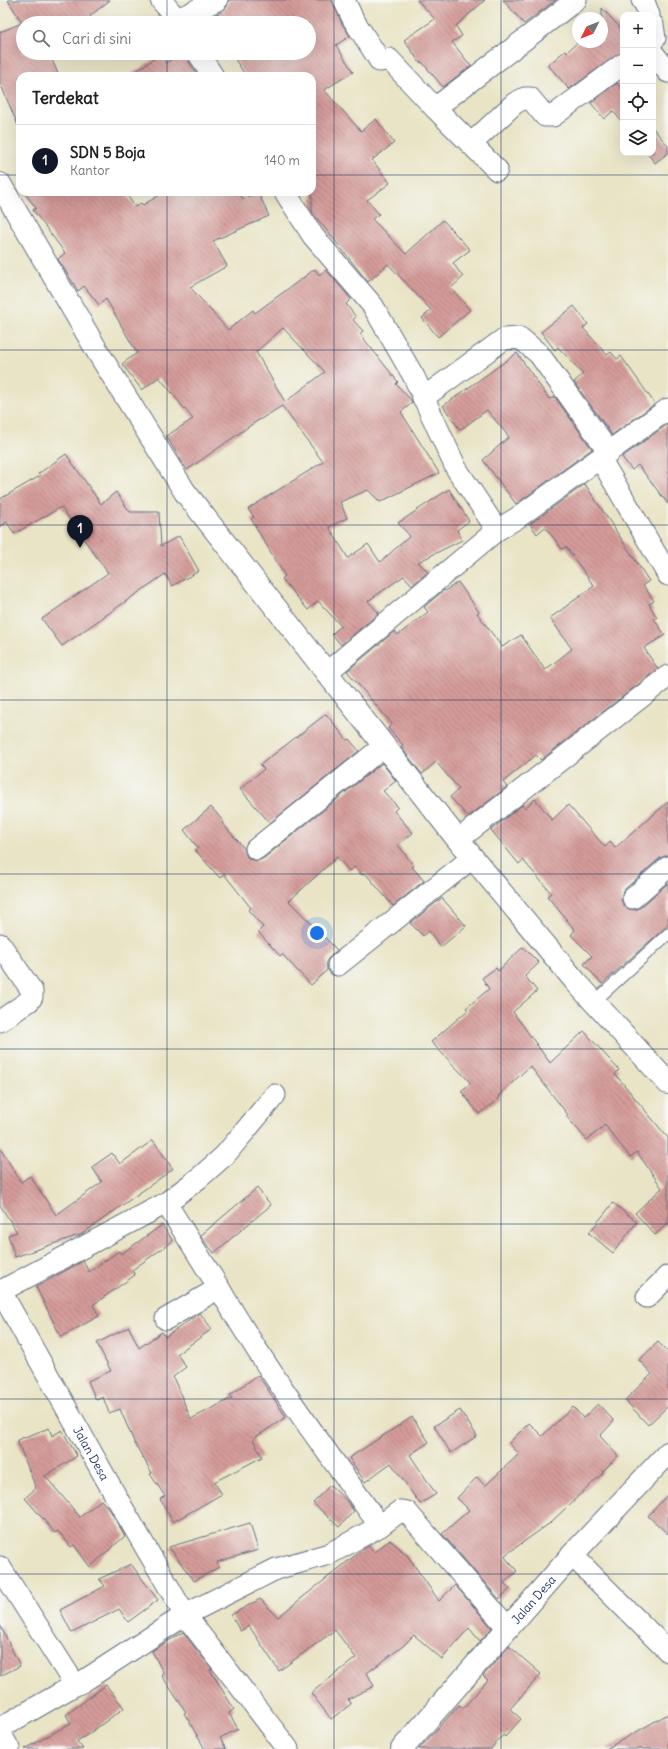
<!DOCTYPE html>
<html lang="id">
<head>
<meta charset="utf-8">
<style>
	body { margin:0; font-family:Delius,sans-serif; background:#f6f6f6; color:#202124 }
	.controls { position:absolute; right:12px; top:12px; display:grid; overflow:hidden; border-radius:8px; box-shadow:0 4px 16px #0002 }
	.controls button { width:36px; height:36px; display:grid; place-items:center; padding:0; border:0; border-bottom:1px solid #e0e0e0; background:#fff; color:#202124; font:20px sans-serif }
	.compass { position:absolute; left:572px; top:12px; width:36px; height:36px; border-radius:50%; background:#fff; box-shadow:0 4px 16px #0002; rotate:228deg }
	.you { position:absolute; left:317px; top:933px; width:14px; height:14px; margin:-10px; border:3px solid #fff; border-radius:50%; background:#1a73e8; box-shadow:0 0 0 6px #1a73e833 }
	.badge { display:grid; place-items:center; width:26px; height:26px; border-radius:50%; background:#111827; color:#fff; font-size:13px; font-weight:700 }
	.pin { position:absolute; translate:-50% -33px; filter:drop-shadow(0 1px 2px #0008) }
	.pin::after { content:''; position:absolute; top:21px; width:14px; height:12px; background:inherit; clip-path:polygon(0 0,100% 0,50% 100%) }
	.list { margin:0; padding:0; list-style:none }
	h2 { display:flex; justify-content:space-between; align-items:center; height:52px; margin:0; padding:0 16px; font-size:17px }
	h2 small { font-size:13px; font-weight:400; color:#757577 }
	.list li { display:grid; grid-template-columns:26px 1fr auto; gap:12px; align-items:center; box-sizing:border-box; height:72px; padding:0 16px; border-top:1px solid #e0e0e0 }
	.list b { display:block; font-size:15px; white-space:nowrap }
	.list p { margin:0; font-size:13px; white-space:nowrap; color:#757577 }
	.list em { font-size:13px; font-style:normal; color:#757577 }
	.icon { flex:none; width:22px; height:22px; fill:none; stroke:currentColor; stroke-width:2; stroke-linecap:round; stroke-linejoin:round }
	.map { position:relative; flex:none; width:668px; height:1749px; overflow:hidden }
	.search { position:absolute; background:#fff; box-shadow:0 4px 16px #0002; left:16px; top:16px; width:300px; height:44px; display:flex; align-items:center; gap:10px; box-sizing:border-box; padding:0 14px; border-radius:22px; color:#757577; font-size:15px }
	.panel { position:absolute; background:#fff; box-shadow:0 4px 16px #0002; left:16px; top:72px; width:300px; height:124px; border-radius:12px }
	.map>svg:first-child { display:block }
	.building { fill:url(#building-back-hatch); fill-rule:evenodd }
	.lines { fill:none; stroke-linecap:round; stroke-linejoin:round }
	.service-casing { stroke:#636e82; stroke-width:13 }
	.minor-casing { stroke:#636e82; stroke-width:23 }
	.tertiary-casing { stroke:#636e82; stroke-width:24 }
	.service { stroke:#fff; stroke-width:11 }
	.minor { stroke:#fff; stroke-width:21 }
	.tertiary { stroke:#fff; stroke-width:22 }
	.grid { fill:none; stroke:#1b2f5e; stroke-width:1; stroke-opacity:0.55 }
	.labels { text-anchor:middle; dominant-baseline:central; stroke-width:3; stroke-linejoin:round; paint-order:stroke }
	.street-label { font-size:12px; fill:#1b2f5e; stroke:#f6f6f2 }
</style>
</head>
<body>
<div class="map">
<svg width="668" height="1749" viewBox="0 0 668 1749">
	<defs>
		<pattern id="building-back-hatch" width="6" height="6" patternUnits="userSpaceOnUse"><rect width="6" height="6" fill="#d49b99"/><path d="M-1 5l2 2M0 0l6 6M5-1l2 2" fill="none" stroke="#ab7f80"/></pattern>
	</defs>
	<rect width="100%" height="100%" fill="#f6f6f2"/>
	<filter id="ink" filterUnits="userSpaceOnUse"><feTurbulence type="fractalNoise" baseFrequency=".025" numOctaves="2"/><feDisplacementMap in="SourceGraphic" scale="8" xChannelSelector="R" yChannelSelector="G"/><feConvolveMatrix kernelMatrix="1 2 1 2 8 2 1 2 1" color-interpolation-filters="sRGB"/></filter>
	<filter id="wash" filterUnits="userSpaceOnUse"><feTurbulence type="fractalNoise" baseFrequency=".012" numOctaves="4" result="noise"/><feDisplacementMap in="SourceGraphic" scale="16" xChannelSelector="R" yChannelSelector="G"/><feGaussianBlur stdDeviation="0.9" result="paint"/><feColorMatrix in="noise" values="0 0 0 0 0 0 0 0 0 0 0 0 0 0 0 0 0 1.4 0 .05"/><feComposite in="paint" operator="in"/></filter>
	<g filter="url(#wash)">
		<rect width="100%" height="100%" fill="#e9e4c5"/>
		<g id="blocks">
			<g class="building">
				<path d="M8,0H110L90,16L94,21L92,23H23V53H49L59,76H20V130L0,83V32L22,23Z"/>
				<path d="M229,0H332L342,24L350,36L336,45L353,72L324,90L361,131L376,119L394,143L372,160L390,183L367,200L379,214L372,219L406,254L443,220L470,250L453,263L463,277L451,288L470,310L438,337L422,318L431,310L388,264L368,282L312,212V76H246L231,53H309V23H197L223,11L227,6Z"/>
				<path d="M417,0H485L456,26L462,36L452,42L471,66L443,87L422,62L420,63L404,40L435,19Z"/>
				<path d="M503,0H556L524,24Z"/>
				<path d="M602,8L623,31V51L569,89L548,65L566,50L567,52L578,42H602Z"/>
				<path d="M180,53H182L199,76H129L159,55L166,63Z"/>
				<path d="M617,83L623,91V123L613,111L604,119L591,103Z"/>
				<path d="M653,128L668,146V153L655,163L647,153H653Z"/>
				<path d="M24,192H125L135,207L141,203L143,205L165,192H239L243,199L258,192L269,216L213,241L227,266L190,287L228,330L253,310L255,313L315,269L319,275L326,270L351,299L346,304L356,317L353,320L363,331L360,334L398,382L396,384L411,400L412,403L401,412L439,473L380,502L368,490L340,502L347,518L329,527L348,558L368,544L380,562L410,536L398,523L449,489L469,521L457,530L462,540L418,562L428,572L412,585L404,576L368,601L379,613L341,645L332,634L341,626L318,601L308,610L282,579L285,576L251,519L254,517L248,509L323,462L282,406L251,425L187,470L166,436L193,419L159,377L142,390L122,364L137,353L106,299L99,305L84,286L78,291L58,259L65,253L33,210L36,208ZM283,328L325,372L285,402L256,352Z"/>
				<path d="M574,306L588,324L583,328L607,355L611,352L617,359L621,356L655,404L612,435L574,382L583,374L558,347L555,350L541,332Z"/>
				<path d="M517,353L549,399L555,397L592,449L516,504L483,460L509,437L487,410L460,430L443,406Z"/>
				<path d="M668,424V504L638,465L632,470L622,457Z"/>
				<path d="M66,454L101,504L116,492L130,512H159L161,546L179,536L199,571L172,586L165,574L62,646L42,619L108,573L61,507L14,534L7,522L0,527V499L40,476L38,474Z"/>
				<path d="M585,484L649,581L643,585L654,601L649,604L657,618L654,619L665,635L644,648L658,669L541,760L536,755L503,782L507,787L468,817L450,797L459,789L436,762L422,774L401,747L403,745L388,728L392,724L347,671L395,631L398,635L428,612L424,607L444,590L445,591L458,582L479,612L477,613L502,647L521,635L545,670L572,649L550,618L594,586L566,547L562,549L545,527L537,534L530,524Z"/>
				<path d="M326,714L347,740L349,739L359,751L270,823L240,789L264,769L260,765Z"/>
				<path d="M382,763L396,781L383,791L398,807L394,811L413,833L398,845L414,866L412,867L424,881L393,906L365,873L362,875L355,867L349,871L337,857L289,901L337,950L327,960V970L311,985L282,954L280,956L258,932L263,927L248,910L251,908L224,874L220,878L195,850L198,848L184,830L211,807L223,821L222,823L244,848L247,857L252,860L258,861L264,858Z"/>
				<path d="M535,799L552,820L568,805L605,847L610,842L615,848L668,802V855L660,858L625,889L622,894L621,900L624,906L629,909L636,910L641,907L668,883V925L602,984L584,964L592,956L571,935L575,930L547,896L551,893L523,860L519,864L491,830L522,805L525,808Z"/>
				<path d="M442,898L466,926L441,947L429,931L423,936L410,923Z"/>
				<path d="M523,947L539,963L525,976L537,991L513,1012L550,1063L584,1031L619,1070L615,1074L668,1138V1223L655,1235L635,1213L662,1188L637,1152L630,1157L605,1125L587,1140L566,1116L568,1115L530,1066L498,1096L500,1098L479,1114L461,1091L471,1083L431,1042L468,1010L466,1008L489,989L482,978L496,968L498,971Z"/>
				<path d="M153,1140L173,1169L82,1234L15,1257L8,1235L17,1232L0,1205V1148L21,1182L30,1176L56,1215L102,1182L92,1167L112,1153L120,1164Z"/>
				<path d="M257,1188L271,1205L214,1253L200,1236Z"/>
				<path d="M613,1203L637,1222L613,1253L589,1233Z"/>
				<path d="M162,1225L173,1241L132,1270L135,1275L93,1305L99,1316L61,1337L36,1287L83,1261L89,1272L119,1251L121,1254Z"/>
				<path d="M200,1313L212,1329L177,1354L186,1367L173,1377L191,1419L232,1398L230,1395L258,1375L286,1417L253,1439L262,1457L214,1482L222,1494L173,1522L160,1499L165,1496L150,1474L152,1473L135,1444L120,1409L109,1413L103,1397L96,1400L88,1381L111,1371L97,1343L129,1327L139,1348L162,1332L165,1337Z"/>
				<path d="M658,1342L668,1352V1406L648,1425L625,1400L652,1374L639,1360Z"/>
				<path d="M598,1404L614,1421L600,1436L618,1456L602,1472L603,1473L550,1523L504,1556L517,1571L504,1583L510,1589L499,1599L442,1534L469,1510L457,1498L477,1477L485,1486L519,1454L509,1443L529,1423L542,1436L573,1407L583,1418Z"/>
				<path d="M460,1410L477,1436L451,1453L434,1426Z"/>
				<path d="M412,1417L429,1442L410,1455L436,1494L420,1504L391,1463L365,1482L349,1458Z"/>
				<path d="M49,1428L52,1436L62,1430L77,1456L45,1476L80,1517L101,1500L110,1510L125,1536L90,1567L74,1545L71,1547L58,1531L55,1533L25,1498L36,1488L17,1440Z"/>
				<path d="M330,1485L346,1500L354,1511L339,1527L313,1503Z"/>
				<path d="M668,1494V1534L648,1516Z"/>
				<path d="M250,1523L258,1550L217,1562L219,1567L194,1581L169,1547Z"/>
				<path d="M390,1540L407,1555L439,1601L455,1585L492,1628L480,1641L469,1628L442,1659L414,1635L403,1646L367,1673L374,1686L348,1699L351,1704L331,1719L311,1693L356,1658L335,1630L279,1671L249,1626L240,1631L231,1615L260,1599L278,1617L362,1550L369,1546L374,1552Z"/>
				<path d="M131,1564L158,1600L128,1622L119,1609L72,1633L60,1610L105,1586L99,1579Z"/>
				<path d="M0,1625L20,1666L0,1676Z"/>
				<path d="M183,1632L212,1669L210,1670L234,1709L229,1713L238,1729L220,1738L226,1749H205L184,1713L186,1712L162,1676L164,1674L152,1651Z"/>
				<path d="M509,1646L541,1674L510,1709L521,1719L505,1737L503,1735L491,1749H419L459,1705L463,1708L488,1680L483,1676Z"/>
				<path d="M106,1685L124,1708L90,1733L77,1741L83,1749H25L71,1723L66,1715Z"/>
				<path d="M668,1714V1749H606Z"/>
			</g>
		</g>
	</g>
	<g filter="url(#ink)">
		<use href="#blocks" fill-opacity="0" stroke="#636e82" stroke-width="1"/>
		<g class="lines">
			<g class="service-casing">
				<path id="service" d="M594,1002L668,934"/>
			</g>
			<g class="minor-casing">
				<g id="minor">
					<path d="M161,0L180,23"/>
					<path d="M344,0L353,19L380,61L389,59L435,108L576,0"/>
					<path d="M642,0L645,4L649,15"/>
					<path d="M178,19L217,0"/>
					<path d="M653,25L655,38L653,40"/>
					<path d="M198,53L213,76"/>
					<path d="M653,53L668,72"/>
					<path d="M435,108L497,170"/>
					<path d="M471,144L515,103L525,98H530L545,116H553L623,64"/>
					<path d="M285,192L313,236L373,306L414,377L456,468L497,530"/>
					<path d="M423,398L504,339L520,338L539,354L609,452"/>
					<path d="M600,458L668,575"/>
					<path d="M326,673L497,530L517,518L668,409"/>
					<path d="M458,840L668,676"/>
					<path d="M256,849L384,746"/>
					<path d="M633,898L668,867"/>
					<path d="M0,944L32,991V997L29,1001L0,1021"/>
					<path d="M338,965L472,858"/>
					<path d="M219,1288C267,1371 324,1448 380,1526"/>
					<path id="s1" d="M0,1290L122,1507L185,1615L288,1749"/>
					<path d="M1,1291L166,1203L199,1178L225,1155L275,1095"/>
					<path d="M647,1297L668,1276"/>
					<path d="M166,1319L219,1288L166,1203"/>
					<path d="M572,1555L668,1651"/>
					<path d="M0,1567L75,1685L0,1728"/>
					<path d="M75,1685L82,1682L185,1615L276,1569L329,1554L380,1526L400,1511L407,1512L508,1628"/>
					<path d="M0,1732L9,1749"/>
				</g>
			</g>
			<g class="tertiary-casing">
				<g id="tertiary">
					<path d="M0,184L99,354L185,492L458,840L576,982L668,1083"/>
					<path id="s2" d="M402,1749L572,1555L668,1453"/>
				</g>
			</g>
			<use href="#service" class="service"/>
			<use href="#minor" class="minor"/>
			<use href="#tertiary" class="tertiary"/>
		</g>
	</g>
	<path class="grid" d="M167,0V23M334,0V1749M501,0V1749M167,53V76M0,175H20M312,175H668M167,192V1749M0,350H668M0,525H668M0,700H668M0,874H668M0,1049H668M0,1224H668M0,1399H668M0,1574H668"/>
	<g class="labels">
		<g class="street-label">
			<text stroke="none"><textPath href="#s1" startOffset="187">Jalan Desa</textPath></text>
			<text stroke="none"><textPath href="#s2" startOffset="199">Jalan Desa</textPath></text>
		</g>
	</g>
</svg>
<div class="controls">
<button>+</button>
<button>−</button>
<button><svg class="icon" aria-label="locate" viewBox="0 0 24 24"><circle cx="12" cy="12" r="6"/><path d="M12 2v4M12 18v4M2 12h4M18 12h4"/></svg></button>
<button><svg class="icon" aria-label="layers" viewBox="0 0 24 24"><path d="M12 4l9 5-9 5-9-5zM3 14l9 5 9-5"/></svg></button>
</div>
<svg class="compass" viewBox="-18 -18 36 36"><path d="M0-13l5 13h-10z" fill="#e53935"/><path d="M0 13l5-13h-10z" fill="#757577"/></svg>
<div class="you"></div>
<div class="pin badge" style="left:80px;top:548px">1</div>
<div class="search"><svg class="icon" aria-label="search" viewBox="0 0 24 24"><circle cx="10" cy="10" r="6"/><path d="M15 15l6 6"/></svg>Cari di sini</div>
<section class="panel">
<h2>Terdekat<small></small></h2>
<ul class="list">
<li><span class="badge">1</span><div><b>SDN 5 Boja</b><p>Kantor</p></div><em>140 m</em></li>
</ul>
</section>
</div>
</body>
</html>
